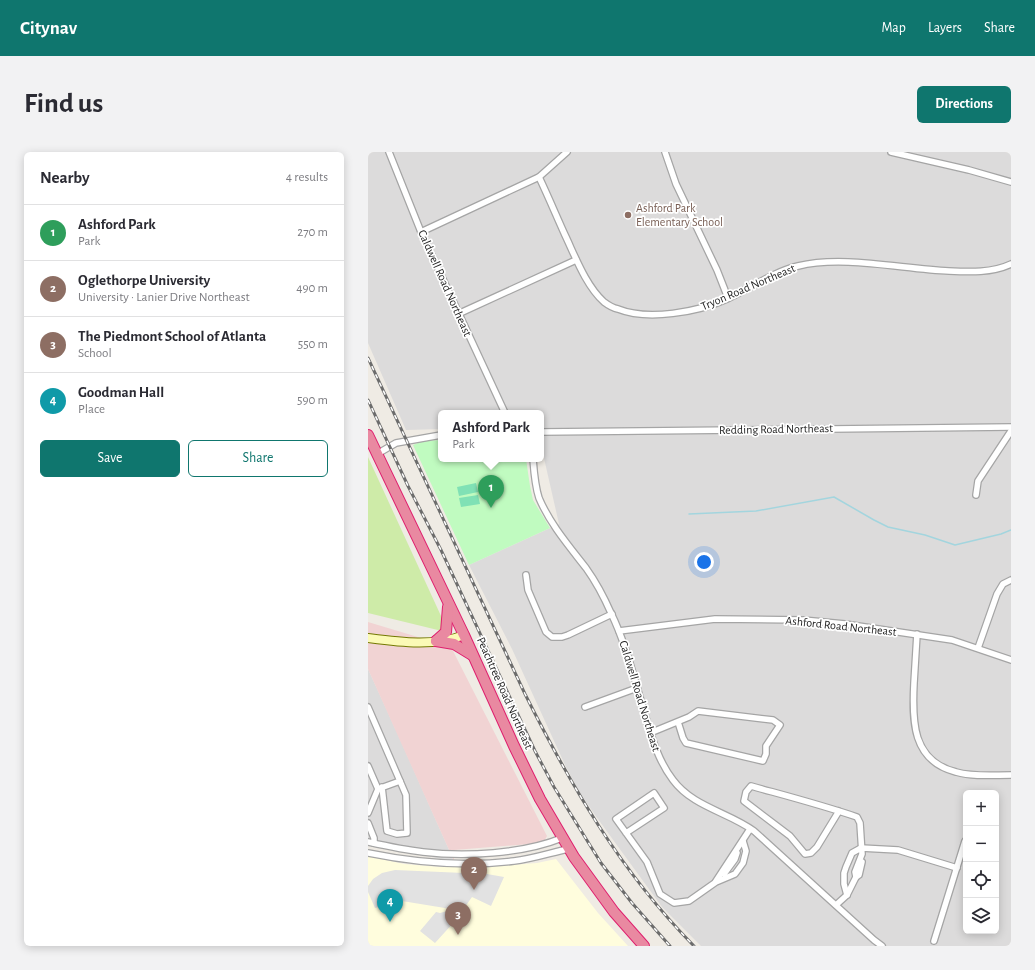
<!DOCTYPE html>
<html lang="en">
<head>
<meta charset="utf-8">
<style>
	body { margin:0; font-family:"Alegreya Sans",sans-serif; background:#f2f2f3; color:#2b2b33 }
	.controls { position:absolute; right:12px; bottom:12px; display:grid; overflow:hidden; border-radius:6px; box-shadow:0 2px 10px #0003 }
	.controls button { width:36px; height:36px; display:grid; place-items:center; padding:0; border:0; border-bottom:1px solid #e1e1e2; background:#fff; color:#2b2b33; font:20px sans-serif }
	.you { position:absolute; left:336px; top:410px; width:14px; height:14px; margin:-10px; border:3px solid #fff; border-radius:50%; background:#1a73e8; box-shadow:0 0 0 6px #1a73e833 }
	.badge { display:grid; place-items:center; width:26px; height:26px; border-radius:50%; background:#0f766e; color:#fff; font-size:13px; font-weight:700 }
	.pin { position:absolute; translate:-50% -33px; filter:drop-shadow(0 1px 2px #0008) }
	.pin::after { content:''; position:absolute; top:21px; width:14px; height:12px; background:inherit; clip-path:polygon(0 0,100% 0,50% 100%) }
	.popup { position:absolute; left:70px; top:258px; width:106px; height:52px; box-sizing:border-box; display:grid; place-content:center; border-radius:6px; background:#fff; filter:drop-shadow(0 1px 3px #0005); font-size:13px; white-space:nowrap; color:#7c7c81 }
	.popup b { font-size:15px; color:#2b2b33 }
	.popup::after { content:''; position:absolute; left:50%; top:100%; margin-left:-8px; border:8px solid transparent; border-top-color:#fff }
	.list { margin:0; padding:0; list-style:none }
	h2 { display:flex; justify-content:space-between; align-items:center; height:52px; margin:0; padding:0 16px; font-size:17px }
	h2 small { font-size:13px; font-weight:400; color:#7c7c81 }
	.list li { display:grid; grid-template-columns:26px 1fr auto; gap:12px; align-items:center; box-sizing:border-box; height:56px; padding:0 16px; border-top:1px solid #e1e1e2 }
	.list b { display:block; font-size:15px; white-space:nowrap }
	.list p { margin:0; font-size:13px; white-space:nowrap; color:#7c7c81 }
	.list em { font-size:13px; font-style:normal; color:#7c7c81 }
	.actions { display:flex; gap:8px; padding:12px 16px }
	.actions a { flex:1; padding:9px 0; border:1px solid #0f766e; border-radius:6px; text-align:center; font-size:14px; color:#0f766e }
	.actions .main { background:#0f766e; color:#fff }
	.icon { flex:none; width:22px; height:22px; fill:none; stroke:currentColor; stroke-width:2; stroke-linecap:round; stroke-linejoin:round }
	.map { position:relative; flex:none; width:643px; height:794px; overflow:hidden; border-radius:6px }
	header { display:flex; align-items:center; gap:24px; box-sizing:border-box; height:56px; padding:0 20px; background:#0f766e; color:#fff }
	header strong { font-size:19px }
	nav { display:flex; gap:22px; margin-inline-start:auto; font-size:14px }
	.intro { display:flex; align-items:center; justify-content:space-between; box-sizing:border-box; height:96px; padding:0 24px }
	h1 { margin:0; font-size:28px }
	.button { padding:10px 18px; border-radius:6px; background:#0f766e; color:#fff; font-size:14px; font-weight:700 }
	main { display:flex; gap:24px; padding:0 24px }
	aside { flex:1; background:#fff; border-radius:6px; box-shadow:0 2px 10px #0003 }
	.map>svg:first-child { display:block }
	.residential { fill:#dcdbdb; fill-rule:evenodd }
	.commercial { fill:#f1d3d3 }
	.education { fill:#fffddd }
	.grass { fill:#ceeba8 }
	.park { fill:#c0fbc0 }
	.pitch { fill:#80e1b5 }
	.parking { fill:#e2e2e2 }
	.lines { fill:none; stroke-linecap:round; stroke-linejoin:round }
	.stream { stroke:#a3d5de; stroke-width:1.5 }
	.street-casing { stroke:#a5a5a5; stroke-width:8 }
	.secondary-casing { stroke:#747902; stroke-width:10 }
	.highway-casing { stroke:#df1f6e; stroke-width:12 }
	.street { stroke:#fff; stroke-width:5.5 }
	.secondary { stroke:#fbfab6; stroke-width:8 }
	.highway { stroke:#e989a1; stroke-width:10 }
	.rail-casing { stroke:#6c6c6c; stroke-width:3 }
	.rail { stroke:#fff; stroke-width:1.5; stroke-dasharray:4.5; stroke-linecap:butt }
	.education-dot { fill:#8d6e63; stroke:#fff; stroke-width:1.5 }
	.labels { text-anchor:middle; dominant-baseline:central; stroke-width:3.5; stroke-linejoin:round; paint-order:stroke }
	.education-label { font-size:12px; fill:#785e54; stroke:#fff; text-anchor:start }
	.street-label { font-size:12px; fill:#1e1e1e; stroke:#fff }
</style>
</head>
<body>
<header>
<strong>Citynav</strong>
<nav><a>Map</a><a>Layers</a><a>Share</a></nav>
</header>
<div class="intro"><h1>Find us</h1><a class="button">Directions</a></div>
<main>
<aside>
<h2>Nearby<small>4 results</small></h2>
<ul class="list">
<li><span class="badge" style="background:#2e9e5b">1</span><div><b>Ashford Park</b><p>Park</p></div><em>270 m</em></li>
<li><span class="badge" style="background:#8d6e63">2</span><div><b>Oglethorpe University</b><p>University · Lanier Drive Northeast</p></div><em>490 m</em></li>
<li><span class="badge" style="background:#8d6e63">3</span><div><b>The Piedmont School of Atlanta</b><p>School</p></div><em>550 m</em></li>
<li><span class="badge" style="background:#0f9aa8">4</span><div><b>Goodman Hall</b><p>Place</p></div><em>590 m</em></li>
</ul>
<div class="actions"><a class="main">Save</a><a>Share</a></div>
</aside>
<div class="map">
<svg width="643" height="794" viewBox="0 0 643 794">
	<rect width="100%" height="100%" fill="#efebe4"/>
	<g class="residential">
		<path d="M0,0H643V794H333L294,755L227,663L212,641L198,615L144,497L101,413L191,372L173,293V261H73V277L38,278L0,191ZM598,641H628V779H598Z"/>
		<path d="M0,517L31,585L86,709L0,694Z"/>
	</g>
	<path class="commercial" d="M0,470L83,495L179,684L175,691L86,698V709L0,517Z"/>
	<path class="education" d="M0,704L36,712L71,715L130,714L169,711L188,707L230,761L260,794H0Z"/>
	<path class="grass" d="M0,305L79,477L78,480L0,461Z"/>
	<path class="park" d="M73,288V307H158L162,334L165,348L182,376L101,413L45,293L55,289Z"/>
	<g class="pitch">
		<path d="M108,331L110,340L91,344L89,335Z"/>
		<path d="M110,343L112,352L93,355L91,346Z"/>
	</g>
	<path class="parking" d="M27,718L119,722L136,725L123,754L104,745L87,769L67,791L52,779L68,760L72,761L83,758V757L34,749L7,756L0,740V734L5,727L14,721Z"/>
	<g class="lines">
		<path class="stream" d="M321,362L388,359L466,345L506,368L520,375L557,383L587,393L633,382L643,378"/>
		<g class="street-casing">
			<g id="street">
				<path d="M21,0L53,80L137,261"/>
				<path d="M297,0L308,32L349,118L360,146"/>
				<path d="M523,0L601,18L643,30"/>
				<path d="M171,25C180,44 188,63 197,83C207,104 218,134 236,150C240,153 245,156 250,157C280,169 330,160 359,147C383,136 405,120 430,114C475,103 534,117 581,119C602,120 624,121 643,112"/>
				<path d="M53,80L171,25L199,0"/>
				<path d="M90,162L208,108"/>
				<path d="M173,280L643,275"/>
				<path d="M9,302L28,291L73,283"/>
				<path d="M165,307C166,320 167,334 171,346C182,372 201,394 218,416C228,430 236,445 243,461C258,492 266,526 276,559C283,583 289,607 305,628C325,655 360,660 386,679L506,788L514,794"/>
				<path d="M608,343L610,329L643,279"/>
				<path d="M158,423L160,438L178,480L184,485H194L200,483L244,462"/>
				<path d="M251,479L347,467L435,468L477,472L584,488L643,508"/>
				<path d="M549,482C548,498 547,515 546,531C544,569 544,609 588,620C606,625 625,623 643,623"/>
				<path d="M610,496L629,442L635,432L643,428"/>
				<path d="M0,555L32,629"/>
				<path d="M217,555L269,536"/>
				<path d="M282,581L321,565L330,559L405,568L412,573L398,594V602L395,609L318,591L315,586L310,570"/>
				<path d="M0,614L10,637L0,661"/>
				<path d="M10,637L32,629L38,643L39,681L29,682L19,679L14,635"/>
				<path d="M471,659L449,695L443,701L437,702L422,684L376,649L378,640L383,634C419,644 454,653 489,665L492,671L494,702L487,720L488,725"/>
				<path d="M0,671L6,686V691"/>
				<path d="M258,681L296,656L286,641L248,667L279,710L292,742L306,751L321,749L348,730L367,722L375,711L378,699L375,689"/>
				<path d="M0,690C18,694 36,698 55,700C97,705 154,702 194,686"/>
				<path d="M0,701C49,711 97,715 146,709C164,707 182,701 200,697"/>
				<path d="M356,722L367,707L369,701"/>
				<path d="M348,729L382,677"/>
				<path d="M479,743L476,732V721L478,715L484,701L493,696L530,698L589,716"/>
				<path d="M468,753L479,743L488,725L491,723L494,710"/>
				<path d="M566,789L597,689"/>
			</g>
		</g>
		<g class="secondary-casing">
			<path id="secondary" d="M0,486C31,490 67,495 96,483"/>
		</g>
		<g class="highway-casing">
			<g id="highway">
				<path d="M0,283L96,483L146,594L172,647L206,705L246,760L276,794"/>
				<path d="M68,489L78,480L80,455"/>
				<path d="M68,489L86,492L104,503"/>
			</g>
		</g>
		<use href="#street" class="street"/>
		<use href="#secondary" class="secondary"/>
		<use href="#highway" class="highway"/>
		<g class="rail-casing">
			<g id="rail">
				<path d="M0,206L157,542C203,634 253,720 326,794"/>
				<path d="M0,248L40,334L73,398L167,599L186,635L233,711L264,751L302,794"/>
			</g>
		</g>
		<use href="#rail" class="rail"/>
	</g>
	<circle class="education-dot" cx="260" cy="63" r="4"/>
	<g class="labels">
		<g class="education-label">
			<text x="268" y="56">Ashford Park<tspan x="268" dy="14">Elementary School</tspan></text>
		</g>
		<g class="street-label">
			<text transform="translate(77 131) rotate(66)">Caldwell Road Northeast</text>
			<text transform="translate(380 135) rotate(-23)">Tryon Road Northeast</text>
			<text transform="translate(408 277) rotate(-1)">Redding Road Northeast</text>
			<text transform="translate(473 474) rotate(6)">Ashford Road Northeast</text>
			<text transform="translate(137 541) rotate(66)">Peachtree Road Northeast</text>
			<text transform="translate(272 544) rotate(73)">Caldwell Road Northeast</text>
		</g>
	</g>
</svg>
<div class="controls">
<button>+</button>
<button>−</button>
<button><svg class="icon" aria-label="locate" viewBox="0 0 24 24"><circle cx="12" cy="12" r="6"/><path d="M12 2v4M12 18v4M2 12h4M18 12h4"/></svg></button>
<button><svg class="icon" aria-label="layers" viewBox="0 0 24 24"><path d="M12 4l9 5-9 5-9-5zM3 14l9 5 9-5"/></svg></button>
</div>
<div class="you"></div>
<div class="pin badge" style="left:123px;top:356px;background:#2e9e5b">1</div>
<div class="popup"><b>Ashford Park</b>Park</div>
<div class="pin badge" style="left:106px;top:738px;background:#8d6e63">2</div>
<div class="pin badge" style="left:90px;top:783px;background:#8d6e63">3</div>
<div class="pin badge" style="left:22px;top:770px;background:#0f9aa8">4</div>
</div>
</main>
</body>
</html>
